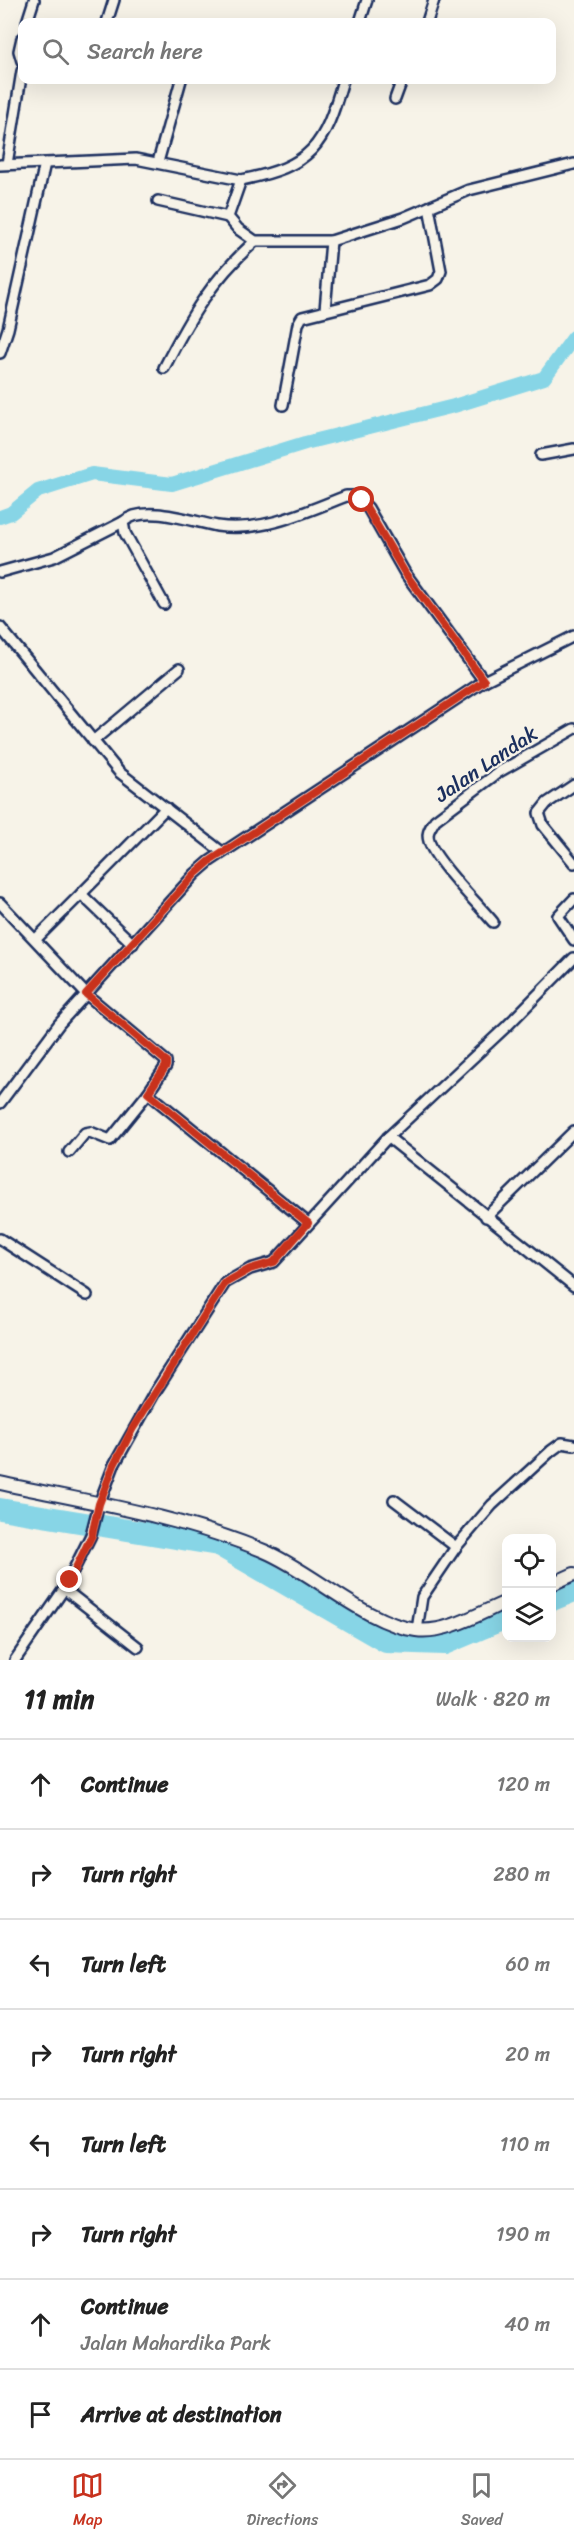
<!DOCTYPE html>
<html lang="en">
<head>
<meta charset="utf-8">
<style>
	body { margin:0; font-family:Sriracha,sans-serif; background:#f2f2f2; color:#222 }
	.controls { position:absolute; right:18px; bottom:18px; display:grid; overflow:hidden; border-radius:12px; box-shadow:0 6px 24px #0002 }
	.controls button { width:54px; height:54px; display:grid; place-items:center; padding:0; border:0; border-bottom:2px solid #e0e0e0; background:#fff; color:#222; font:30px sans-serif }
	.stop { position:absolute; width:18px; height:18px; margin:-14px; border:4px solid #c8321e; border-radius:50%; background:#fff }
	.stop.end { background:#c8321e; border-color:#fff; box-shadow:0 2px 6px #0008 }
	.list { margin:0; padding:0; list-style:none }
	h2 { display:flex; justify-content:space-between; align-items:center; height:78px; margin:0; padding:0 24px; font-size:26px }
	h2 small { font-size:20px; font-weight:400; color:#767676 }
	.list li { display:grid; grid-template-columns:39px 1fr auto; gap:18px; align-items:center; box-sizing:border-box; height:90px; padding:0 24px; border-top:2px solid #e0e0e0 }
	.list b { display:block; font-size:22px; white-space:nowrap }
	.list p { margin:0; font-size:20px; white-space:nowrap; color:#767676 }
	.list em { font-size:20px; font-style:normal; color:#767676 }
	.icon { flex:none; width:33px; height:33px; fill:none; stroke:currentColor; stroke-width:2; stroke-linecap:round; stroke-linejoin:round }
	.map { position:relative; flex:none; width:574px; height:1660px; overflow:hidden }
	.search { position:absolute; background:#fff; box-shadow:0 6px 24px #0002; left:18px; right:18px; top:18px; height:66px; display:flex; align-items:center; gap:15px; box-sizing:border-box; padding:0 21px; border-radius:12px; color:#767676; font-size:22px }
	.sheet { height:798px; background:#fff }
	nav { display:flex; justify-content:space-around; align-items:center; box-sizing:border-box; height:84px; border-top:2px solid #e0e0e0; background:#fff; font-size:16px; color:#767676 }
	nav a { display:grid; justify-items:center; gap:3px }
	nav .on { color:#c8321e }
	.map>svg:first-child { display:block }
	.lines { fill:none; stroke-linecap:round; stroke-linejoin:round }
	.canal { stroke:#87d5e6; stroke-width:14 }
	.river { stroke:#87d5e6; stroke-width:22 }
	.minor-casing { stroke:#1b2f5e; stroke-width:14 }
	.tertiary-casing { stroke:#1b2f5e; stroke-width:16 }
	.minor { stroke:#f7f3e8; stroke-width:9 }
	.tertiary { stroke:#f7f3e8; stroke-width:12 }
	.route { stroke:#c8321e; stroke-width:8 }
	.labels { text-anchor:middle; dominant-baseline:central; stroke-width:4.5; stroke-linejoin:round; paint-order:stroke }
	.street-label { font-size:21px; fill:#1b2f5e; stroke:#f7f3e8 }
</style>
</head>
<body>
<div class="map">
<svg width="574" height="1660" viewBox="0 0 574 1660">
	<rect width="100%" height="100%" fill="#f7f3e8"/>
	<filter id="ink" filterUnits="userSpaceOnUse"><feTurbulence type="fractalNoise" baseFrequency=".0167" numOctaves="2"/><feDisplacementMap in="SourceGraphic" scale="12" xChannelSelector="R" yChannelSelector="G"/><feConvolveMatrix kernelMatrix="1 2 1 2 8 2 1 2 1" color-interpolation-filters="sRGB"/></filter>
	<g filter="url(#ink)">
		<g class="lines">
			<path class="canal" d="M0,517L11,513L38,491L92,474L172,484L305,443L454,406L544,378L574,337"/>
			<g class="river">
				<path d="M0,1509L218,1545L386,1642L444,1644L506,1618"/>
				<path d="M552,1600L574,1591"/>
			</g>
			<g class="minor-casing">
				<g id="minor">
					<path d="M27,22L34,0"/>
					<path d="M107,22L114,0"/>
					<path d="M360,22L367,0"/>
					<path d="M427,22L434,0"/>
					<path d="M22,38L19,51L22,61"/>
					<path d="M395,99L402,80"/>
					<path d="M158,162L181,80"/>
					<path d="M7,164L22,71"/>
					<path d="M0,165L136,159L241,180C312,166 324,147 343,80"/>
					<path d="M241,180L228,217L238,229L255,241H331L403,218L469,190L574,164"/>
					<path d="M158,201L228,217"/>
					<path d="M325,310L331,241"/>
					<path d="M0,353L8,329L45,163"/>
					<path d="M164,368C191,315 211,281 255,241"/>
					<path d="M283,405L298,324L302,317L430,285L438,279L441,271L429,207"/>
					<path d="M541,455L574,449"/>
					<path d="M0,572L54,557L123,522"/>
					<path d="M164,604L125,533L123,522C144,503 193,522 217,526C261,533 306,512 346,496H356L368,508L405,573L484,681"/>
					<path d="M0,627L119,772L222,852"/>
					<path d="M93,741L179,669"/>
					<path d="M574,785L547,803L539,813L543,825L574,863"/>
					<path d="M81,894L166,808"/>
					<path d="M574,899L558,916L574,940"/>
					<path d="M0,903L86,994L166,1061V1066L148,1093L308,1223"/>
					<path d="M493,922C479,905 434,860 429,841C426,832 431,827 435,820L499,772L574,729"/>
					<path d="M36,939L81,894L133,944"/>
					<path d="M0,1103L59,1024L195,874L210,861L484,681L574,636"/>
					<path d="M388,1137L574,1286"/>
					<path d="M69,1152L85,1133L90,1132L110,1140L148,1093"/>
					<path d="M486,1217L574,1131"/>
					<path d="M0,1239L87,1295"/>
					<path d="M394,1500L456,1547"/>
					<path d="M417,1630L422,1597L456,1547L492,1505L551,1451L562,1443L574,1445"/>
					<path d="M138,1647L64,1589L91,1535L99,1504L114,1465L155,1392L225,1283L250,1269L274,1262L388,1137L507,1026L574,958"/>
					<path d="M15,1660L64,1589"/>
				</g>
			</g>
			<g class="tertiary-casing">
				<g id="tertiary">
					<path d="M0,1483C88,1502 180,1516 264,1551C312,1571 366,1624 416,1630C446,1634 480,1613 506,1602"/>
					<path d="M552,1584L574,1574"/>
				</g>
			</g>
			<use href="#minor" class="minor"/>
			<use href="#tertiary" class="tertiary"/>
		</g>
	</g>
	<g class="lines" filter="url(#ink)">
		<path class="route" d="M70,1580L92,1535L99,1504L114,1465L133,1428L225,1283L250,1269L274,1262L308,1223L148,1093L166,1066V1061L86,994L195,874L210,861L484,681L405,573L362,500"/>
	</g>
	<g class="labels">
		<g class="street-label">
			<text transform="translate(486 764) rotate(-34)">Jalan Landak</text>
		</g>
	</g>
</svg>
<div class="controls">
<button><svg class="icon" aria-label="locate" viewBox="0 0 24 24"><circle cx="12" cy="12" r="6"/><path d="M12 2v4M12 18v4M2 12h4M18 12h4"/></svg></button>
<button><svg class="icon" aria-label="layers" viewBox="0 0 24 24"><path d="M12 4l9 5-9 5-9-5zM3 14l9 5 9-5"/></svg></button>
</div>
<div class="stop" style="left:362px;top:500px"></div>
<div class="stop end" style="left:70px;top:1580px"></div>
<div class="search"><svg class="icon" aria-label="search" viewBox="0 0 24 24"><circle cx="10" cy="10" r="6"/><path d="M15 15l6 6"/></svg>Search here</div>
</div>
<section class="sheet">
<h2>11 min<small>Walk · 820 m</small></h2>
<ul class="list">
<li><svg class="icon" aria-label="ahead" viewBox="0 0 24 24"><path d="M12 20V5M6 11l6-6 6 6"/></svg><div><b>Continue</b></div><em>120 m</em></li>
<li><svg class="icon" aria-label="right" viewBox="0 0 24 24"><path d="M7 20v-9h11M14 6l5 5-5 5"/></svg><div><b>Turn right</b></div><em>280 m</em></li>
<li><svg class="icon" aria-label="left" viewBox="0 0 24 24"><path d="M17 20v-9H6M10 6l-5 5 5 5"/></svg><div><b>Turn left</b></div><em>60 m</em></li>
<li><svg class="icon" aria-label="right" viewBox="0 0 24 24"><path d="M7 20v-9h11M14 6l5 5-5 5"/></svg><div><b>Turn right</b></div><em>20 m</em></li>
<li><svg class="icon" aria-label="left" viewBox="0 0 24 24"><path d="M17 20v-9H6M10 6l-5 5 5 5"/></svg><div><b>Turn left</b></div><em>110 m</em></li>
<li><svg class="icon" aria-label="right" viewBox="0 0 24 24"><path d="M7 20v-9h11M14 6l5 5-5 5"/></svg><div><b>Turn right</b></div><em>190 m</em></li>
<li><svg class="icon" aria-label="ahead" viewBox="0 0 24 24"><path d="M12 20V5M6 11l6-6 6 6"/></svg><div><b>Continue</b><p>Jalan Mahardika Park</p></div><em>40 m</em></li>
<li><svg class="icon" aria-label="arrive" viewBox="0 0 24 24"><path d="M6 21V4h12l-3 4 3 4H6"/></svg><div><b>Arrive at destination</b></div></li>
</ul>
</section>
<nav>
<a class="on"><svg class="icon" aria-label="map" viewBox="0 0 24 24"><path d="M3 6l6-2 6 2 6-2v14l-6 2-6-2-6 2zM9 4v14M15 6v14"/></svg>Map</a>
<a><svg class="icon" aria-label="directions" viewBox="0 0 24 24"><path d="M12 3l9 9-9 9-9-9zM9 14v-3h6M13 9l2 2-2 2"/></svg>Directions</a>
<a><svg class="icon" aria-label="saved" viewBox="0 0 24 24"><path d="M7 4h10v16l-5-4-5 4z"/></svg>Saved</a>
</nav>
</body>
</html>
